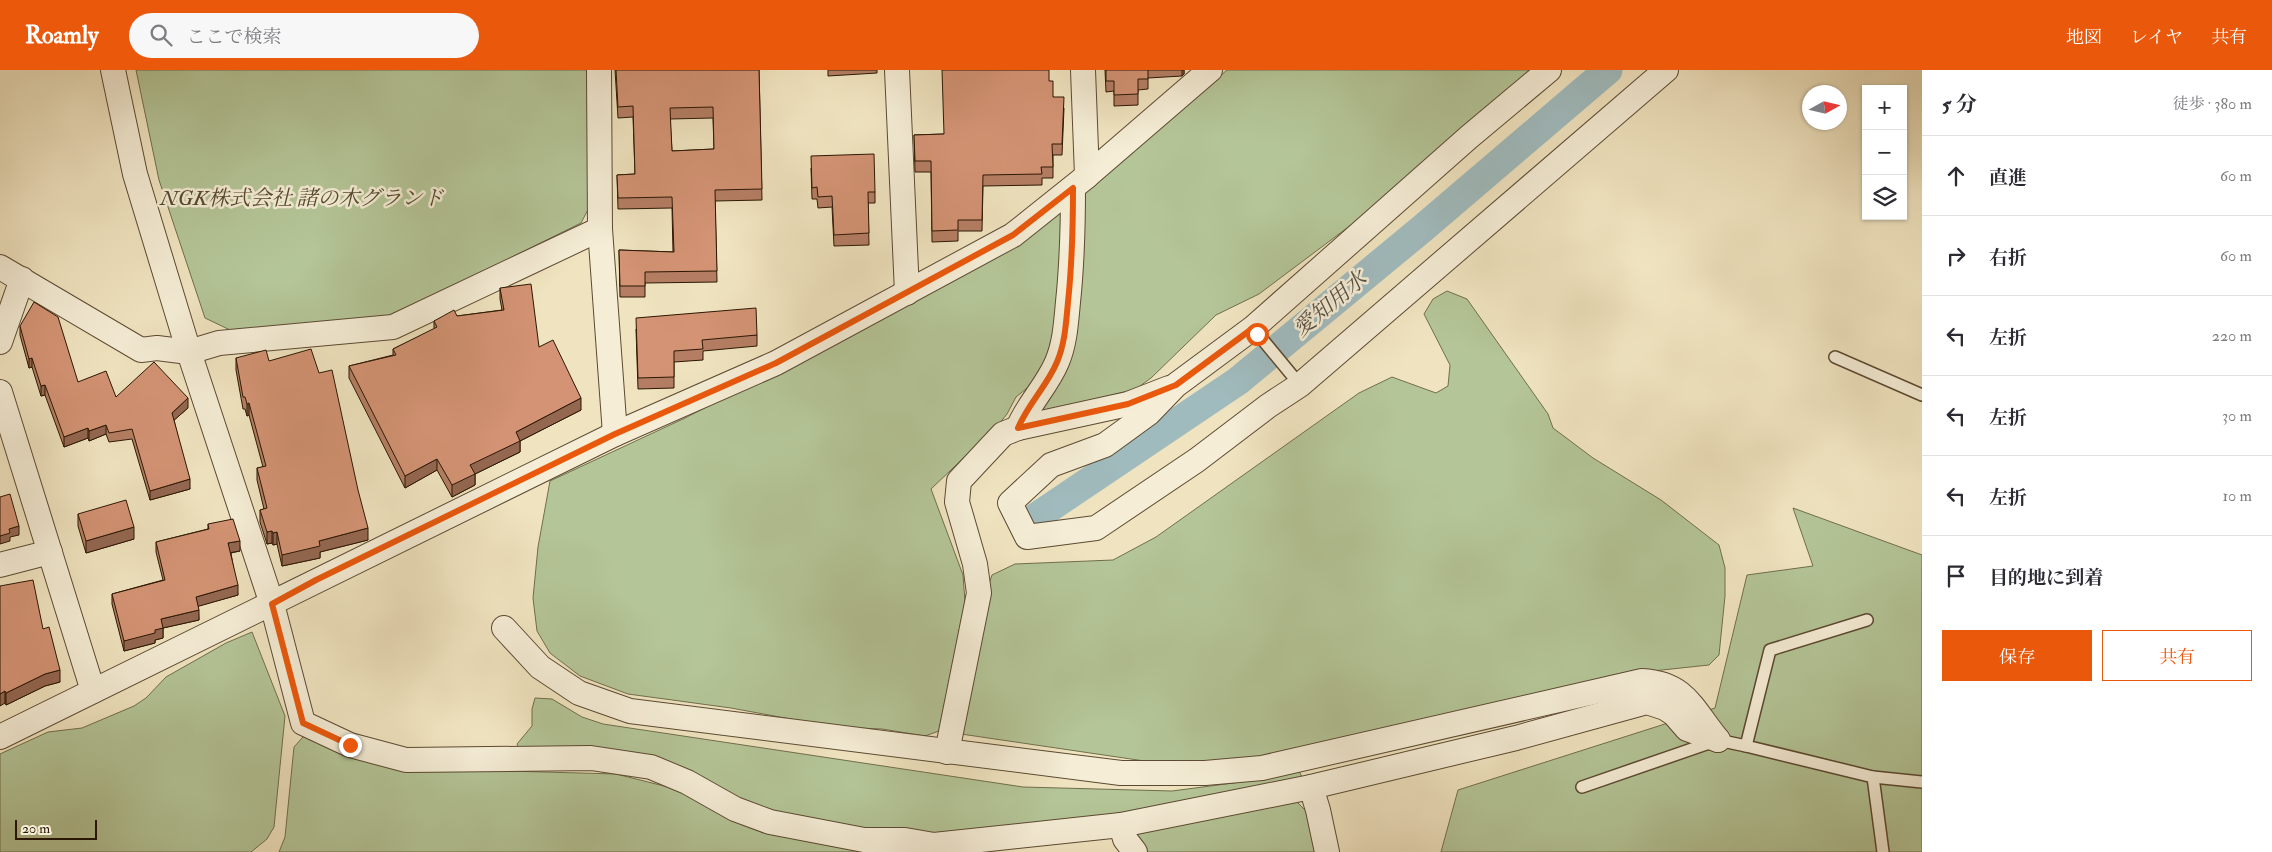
<!DOCTYPE html>
<html lang="ja">
<head>
<meta charset="utf-8">
<style>
	body { margin:0; font-family:"IM FELL Double Pica","Noto Serif JP",serif; background:#f7f7f7; color:#2b2b33 }
	.controls { position:absolute; right:15px; top:15px; display:grid; overflow:hidden; border-radius:0px; box-shadow:0 1px 4px #0004 }
	.controls button { width:45px; height:45px; display:grid; place-items:center; padding:0; border:0; border-bottom:1px solid #e1e1e2; background:#fff; color:#2b2b33; font:25px sans-serif }
	.compass { position:absolute; left:1802px; top:15px; width:45px; height:45px; border-radius:50%; background:#fff; box-shadow:0 1px 4px #0004; rotate:82deg }
	.scale { position:absolute; left:15px; bottom:12px; width:82px; box-sizing:border-box; padding-left:5px; border:2px solid #2b1703; border-top:0; font-size:14px; line-height:18px; white-space:nowrap; color:#2b1703; -webkit-text-stroke:4px #f5edd6; paint-order:stroke }
	.stop { position:absolute; width:15px; height:15px; margin:-11px; border:4px solid #ea580c; border-radius:50%; background:#fff }
	.stop.end { background:#ea580c; border-color:#fff; box-shadow:0 1px 5px #0008 }
	.list { margin:0; padding:0; list-style:none }
	h2 { display:flex; justify-content:space-between; align-items:center; height:65px; margin:0; padding:0 20px; font-size:21px }
	h2 small { font-size:16px; font-weight:400; color:#7c7c81 }
	.list li { display:grid; grid-template-columns:32px 1fr auto; gap:15px; align-items:center; box-sizing:border-box; height:80px; padding:0 20px; border-top:1px solid #e1e1e2 }
	.list b { display:block; font-size:19px; white-space:nowrap }
	.list em { font-size:16px; font-style:normal; color:#7c7c81 }
	.actions { display:flex; gap:10px; padding:15px 20px }
	.actions a { flex:1; padding:11px 0; border:1px solid #ea580c; border-radius:0px; text-align:center; font-size:18px; color:#ea580c }
	.actions .main { background:#ea580c; color:#fff }
	.icon { flex:none; width:28px; height:28px; fill:none; stroke:currentColor; stroke-width:2; stroke-linecap:round; stroke-linejoin:round }
	.map { position:relative; flex:none; width:1922px; height:782px; overflow:hidden }
	header { display:flex; align-items:center; gap:30px; box-sizing:border-box; height:70px; padding:0 25px; background:#ea580c; color:#fff }
	header strong { font-size:24px }
	nav { display:flex; gap:28px; margin-inline-start:auto; font-size:18px }
	.search { width:350px; height:45px; background:#f7f7f7; display:flex; align-items:center; gap:12px; box-sizing:border-box; padding:0 18px; border-radius:28px; color:#7c7c81; font-size:19px }
	main { display:flex }
	aside { flex:1; background:#fff }
	.map>svg:first-child { display:block }
	.green { fill:#b4c597; stroke:#706e4d }
	.lines { fill:none; stroke-linecap:round; stroke-linejoin:round }
	.canal { stroke:#a0bbbe; stroke-width:29 }
	.lane-casing { stroke:#5c4a32; stroke-width:14 }
	.street-casing { stroke:#5c4a32; stroke-width:26 }
	.lane { stroke:#f5edd6; stroke-width:11 }
	.street { stroke:#f5edd6; stroke-width:24 }
	.wall { fill:#b57e64; stroke:#2b1703; fill-rule:evenodd }
	.shaded-wall { fill:#946751; stroke:#2b1703 }
	.building { fill:#d39374; stroke:#2b1703; fill-rule:evenodd }
	.route { stroke:#ea580c; stroke-width:6 }
	.labels { text-anchor:middle; dominant-baseline:central; stroke-width:5; stroke-linejoin:round; paint-order:stroke }
	.park-label { font-size:21px; font-style:italic; fill:#544b2f; stroke:#f5edd6 }
	.water-label { font-size:22px; font-style:italic; fill:#545044; stroke:#f5edd6 }
</style>
</head>
<body>
<header>
<strong>Roamly</strong>
<div class="search"><svg class="icon" aria-label="search" viewBox="0 0 24 24"><circle cx="10" cy="10" r="6"/><path d="M15 15l6 6"/></svg>ここで検索</div>
<nav><a>地図</a><a>レイヤ</a><a>共有</a></nav>
</header>
<main>
<div class="map">
<svg width="1922" height="782" viewBox="0 0 1922 782">
	<rect width="100%" height="100%" fill="#f0e4c0"/>
	<filter id="stains"><feTurbulence type="fractalNoise" baseFrequency=".004" numOctaves="4"/><feColorMatrix values="0 0 0 0 .2 0 0 0 0 .09 0 0 0 0 .02 0 0 0 .5 -.17"/></filter>
	<radialGradient id="worn" r=".72"><stop offset=".6" stop-color="#630" stop-opacity="0"/><stop offset="1" stop-color="#630" stop-opacity=".3"/></radialGradient>
	<g class="green">
		<path d="M136,0H588L592,132L581,153L382,251L230,260L205,248L159,110Z"/>
		<path d="M1227,0H1535L1371,140L1259,224L1216,245L1151,308L1136,319L1032,345L1047,322L1080,126Z"/>
		<path d="M1066,136L1059,259L1037,310L1016,327L1007,344L998,355L931,419L963,505L965,532L939,661L925,666L882,659L834,657L731,638L628,624L580,606L550,583L537,561L533,528L538,477L550,411L685,348L953,211L1013,177Z"/>
		<path d="M1447,221L1467,229L1548,344L1553,358L1593,388L1661,430L1719,475L1725,498V526L1719,585L1709,595L1615,605L1333,672L1256,687L1199,694L1158,693L961,664L986,523L992,505L1015,494L1113,490L1156,467L1359,323L1392,307L1436,323L1448,316L1450,295L1424,244L1433,229Z"/>
		<path d="M1793,438L1922,485V782H1441L1458,720L1715,638L1747,505L1813,496Z"/>
		<path d="M252,562L285,646L274,757L267,769L251,782H0V684L48,662L82,658L134,636L146,628L166,607L226,573Z"/>
		<path d="M535,628L552,629L582,647L603,654L1023,717L1172,721L1241,712L1294,700L1299,701L1304,711L1169,740L922,766L773,745L689,705L519,678L517,674L532,656V639Z"/>
		<path d="M303,667H312L470,700L616,704L680,720L738,751L773,765L857,774L889,782H279L285,767L294,677Z"/>
		<path d="M1295,730L1311,746L1318,782H1142L1135,764L1143,756Z"/>
	</g>
	<g class="lines">
		<path class="canal" d="M1036,447L1238,311L1423,158L1608,0"/>
		<g class="lane-casing">
			<g id="lane">
				<path d="M1253,258L1300,315"/>
				<path d="M1835,287L1922,325"/>
				<path d="M1867,550L1770,580L1746,676L1873,707L1883,782"/>
				<path d="M1873,707L1922,712"/>
				<path d="M1582,717L1718,670L1746,676"/>
			</g>
		</g>
		<g class="street-casing">
			<g id="street">
				<path d="M113,0L135,104L189,282L272,534L303,653L350,675L406,690L591,688L651,697L687,712L735,739L770,752L864,770H905L934,775L1121,755L1311,717L1516,668L1647,632L1665,638L1674,644L1687,659L1718,670"/>
				<path d="M599,0L600,159L615,364"/>
				<path d="M897,0L907,223"/>
				<path d="M1083,0L1087,106"/>
				<path d="M1549,0L1469,67L1253,258L1176,315L1149,343L1105,375L1051,395L1010,433L1027,467L1096,458L1197,390L1268,336L1300,315L1666,0"/>
				<path d="M0,197L141,280L157,278L189,282L219,273L393,257L600,159"/>
				<path d="M0,272L22,209"/>
				<path d="M0,322L93,621"/>
				<path d="M1018,358L1128,334L1169,318"/>
				<path d="M0,495L50,482"/>
				<path d="M504,558L540,597L579,623L630,641L1121,703H1205L1262,698L1642,611C1686,613 1693,640 1718,670"/>
				<path d="M0,667L615,364L776,293L1013,165L1087,106L1210,0"/>
				<path d="M947,682L979,523L975,494L957,432L959,411L1003,364L1018,358C1028,334 1047,316 1057,292C1065,273 1066,253 1068,232C1072,194 1073,156 1073,118"/>
				<path d="M1311,717L1318,740L1327,782"/>
				<path d="M1121,755L1125,769L1135,782"/>
			</g>
		</g>
		<use href="#lane" class="lane"/>
		<use href="#street" class="street"/>
	</g>
	<g class="wall">
		<path d="M615,0H759L762,130L715,131L717,212L645,213V227H620L619,180L673,182L672,138L618,139L617,105L635,104L633,47L618,48ZM713,48L714,79L672,81L670,49Z"/>
		<path d="M828,0H877V3L828,6Z"/>
		<path d="M1105,0H1184V4L1182,6L1148,8V19L1138,20V35L1114,36V21L1106,22Z"/>
		<path d="M1049,11L1053,27L1064,38L1062,85H1053V108H1042V115L983,116L982,161H958V171L932,172L931,102H915L914,65L944,64Z"/>
		<path d="M811,98L875,122V133H868L869,175L834,176L832,137L818,138L817,129H812Z"/>
		<path d="M500,218L539,277L581,340L520,371V382L475,404V415L452,427L437,400L405,418L349,308V296L393,285V279L434,259V251L457,246L502,240L500,229Z"/>
		<path d="M20,256L78,312L116,327L188,338L174,350L190,419L150,430L132,369L109,372L106,364L89,371L88,368L64,377L45,325L41,326L32,297L29,298L20,265Z"/>
		<path d="M636,259L757,265V276L703,281V290L674,292V318L638,319Z"/>
		<path d="M236,288L269,291L368,470L320,482V488L282,496L277,474L273,475L272,473L267,474L260,452V440L264,439L257,410V398L263,397L249,345L247,346L245,339H243L236,300Z"/>
		<path d="M78,444L134,469L86,483L78,456Z"/>
		<path d="M208,454L240,481L231,483L238,525L198,536L199,550L163,558V568L155,570V573L124,581L112,534V524L163,510L156,482V472L208,459Z"/>
		<path d="M0,516L43,559L60,612L45,616L6,635L5,633Z"/>
	</g>
	<g class="shaded-wall">
		<path d="M1182,0H1184V4L1182,6Z"/>
		<path d="M32,288V297L29,298V289Z"/>
		<path d="M45,315V325L41,326V316Z"/>
		<path d="M188,328V338L172,352V343Z"/>
		<path d="M581,328V340L520,371V382L475,404V415L452,427V415L470,395L516,362Z"/>
		<path d="M249,333V345L247,346V334Z"/>
		<path d="M106,355V364L89,371V361Z"/>
		<path d="M88,358V368L64,377V367Z"/>
		<path d="M437,389V400L405,418V406Z"/>
		<path d="M190,409V419L150,430V421Z"/>
		<path d="M19,456V465L10,467V471L0,474V466L9,459Z"/>
		<path d="M134,457V469L86,483V471Z"/>
		<path d="M368,458V470L320,482V488L282,496V485L319,471Z"/>
		<path d="M272,461V473L267,474V462Z"/>
		<path d="M277,462V474L273,475V463Z"/>
		<path d="M240,471V481L228,483V473Z"/>
		<path d="M238,515V525L196,537V527Z"/>
		<path d="M199,540V550L163,558V568L155,570V573L124,581V571L155,560L161,549Z"/>
		<path d="M60,600V612L45,616L6,635V623L45,604Z"/>
		<path d="M5,621V633L0,636V624Z"/>
	</g>
	<g class="building">
		<path d="M616,0H759L762,119L715,120L717,201L645,202V216H620L619,180L674,182L672,127L618,128L617,105L635,104L633,36L618,37ZM713,37L714,79L672,81L670,38Z"/>
		<path d="M942,0H1049V11H1053V27H1064L1062,74H1052L1053,97H1041L1042,104L983,105L982,150H958V160L932,161L931,91H915L914,65L944,64Z"/>
		<path d="M1106,0H1148V9H1138V24L1114,25V11H1106Z"/>
		<path d="M874,84L875,122H868L869,163L834,165L832,126L818,127L817,117L812,118L811,86Z"/>
		<path d="M531,214L539,277L553,270L581,328L516,362L520,371L470,395L475,404L452,415L437,389L405,406L349,296L396,285L393,279L437,257L434,251L454,240L457,246L504,240L500,218Z"/>
		<path d="M34,232L58,247L78,312L106,301L116,327L154,292L188,328L172,343L190,409L150,421L132,359L109,363L106,355L89,361L88,358L64,367L45,315L41,316L32,288L29,289L20,256Z"/>
		<path d="M756,238L757,265L702,270L703,279L674,281V307L638,308L636,248Z"/>
		<path d="M311,279L319,303L332,300L358,420L368,458L319,471L320,476L282,485L277,462L273,463L272,461L267,462L260,440L267,438L257,398L266,396L249,333L247,334L245,327H243L236,288L266,280L269,291Z"/>
		<path d="M10,424L19,456L9,459L10,463L0,466V427Z"/>
		<path d="M126,430L134,457L86,471L78,444Z"/>
		<path d="M233,449L240,471L228,473L238,515L196,527L199,540L161,549L163,558L155,560V563L124,571L112,524L165,510L156,472L209,459L208,454Z"/>
		<path d="M33,510L43,559L49,557L60,600L45,604L6,623L5,621L0,624V516Z"/>
	</g>
	<g class="lines">
		<path class="route" d="M350,675L303,653L272,534L316,510L615,364L776,293L1013,165L1073,118C1073,156 1072,194 1068,232C1066,253 1065,273 1057,292C1047,316 1028,334 1018,358L1128,334L1176,315L1253,258L1257,264"/>
	</g>
	<g class="labels">
		<g class="park-label">
			<text x="302" y="128">NGK株式会社 諸の木グランド</text>
		</g>
		<g class="water-label">
			<text transform="translate(1330 234) rotate(-40)">愛知用水</text>
		</g>
	</g>
	<rect width="100%" height="100%" filter="url(#stains)"/>
	<rect width="100%" height="100%" fill="url(#worn)"/>
</svg>
<div class="controls">
<button>+</button>
<button>−</button>
<button><svg class="icon" aria-label="layers" viewBox="0 0 24 24"><path d="M12 4l9 5-9 5-9-5zM3 14l9 5 9-5"/></svg></button>
</div>
<svg class="compass" viewBox="-18 -18 36 36"><path d="M0-13l5 13h-10z" fill="#e53935"/><path d="M0 13l5-13h-10z" fill="#7c7c81"/></svg>
<div class="scale">20 m</div>
<div class="stop" style="left:1257px;top:264px"></div>
<div class="stop end" style="left:350px;top:675px"></div>
</div>
<aside>
<h2>5 分<small>徒歩 · 380 m</small></h2>
<ul class="list">
<li><svg class="icon" aria-label="ahead" viewBox="0 0 24 24"><path d="M12 20V5M6 11l6-6 6 6"/></svg><div><b>直進</b></div><em>60 m</em></li>
<li><svg class="icon" aria-label="right" viewBox="0 0 24 24"><path d="M7 20v-9h11M14 6l5 5-5 5"/></svg><div><b>右折</b></div><em>60 m</em></li>
<li><svg class="icon" aria-label="left" viewBox="0 0 24 24"><path d="M17 20v-9H6M10 6l-5 5 5 5"/></svg><div><b>左折</b></div><em>220 m</em></li>
<li><svg class="icon" aria-label="left" viewBox="0 0 24 24"><path d="M17 20v-9H6M10 6l-5 5 5 5"/></svg><div><b>左折</b></div><em>30 m</em></li>
<li><svg class="icon" aria-label="left" viewBox="0 0 24 24"><path d="M17 20v-9H6M10 6l-5 5 5 5"/></svg><div><b>左折</b></div><em>10 m</em></li>
<li><svg class="icon" aria-label="arrive" viewBox="0 0 24 24"><path d="M6 21V4h12l-3 4 3 4H6"/></svg><div><b>目的地に到着</b></div></li>
</ul>
<div class="actions"><a class="main">保存</a><a>共有</a></div>
</aside>
</main>
</body>
</html>
